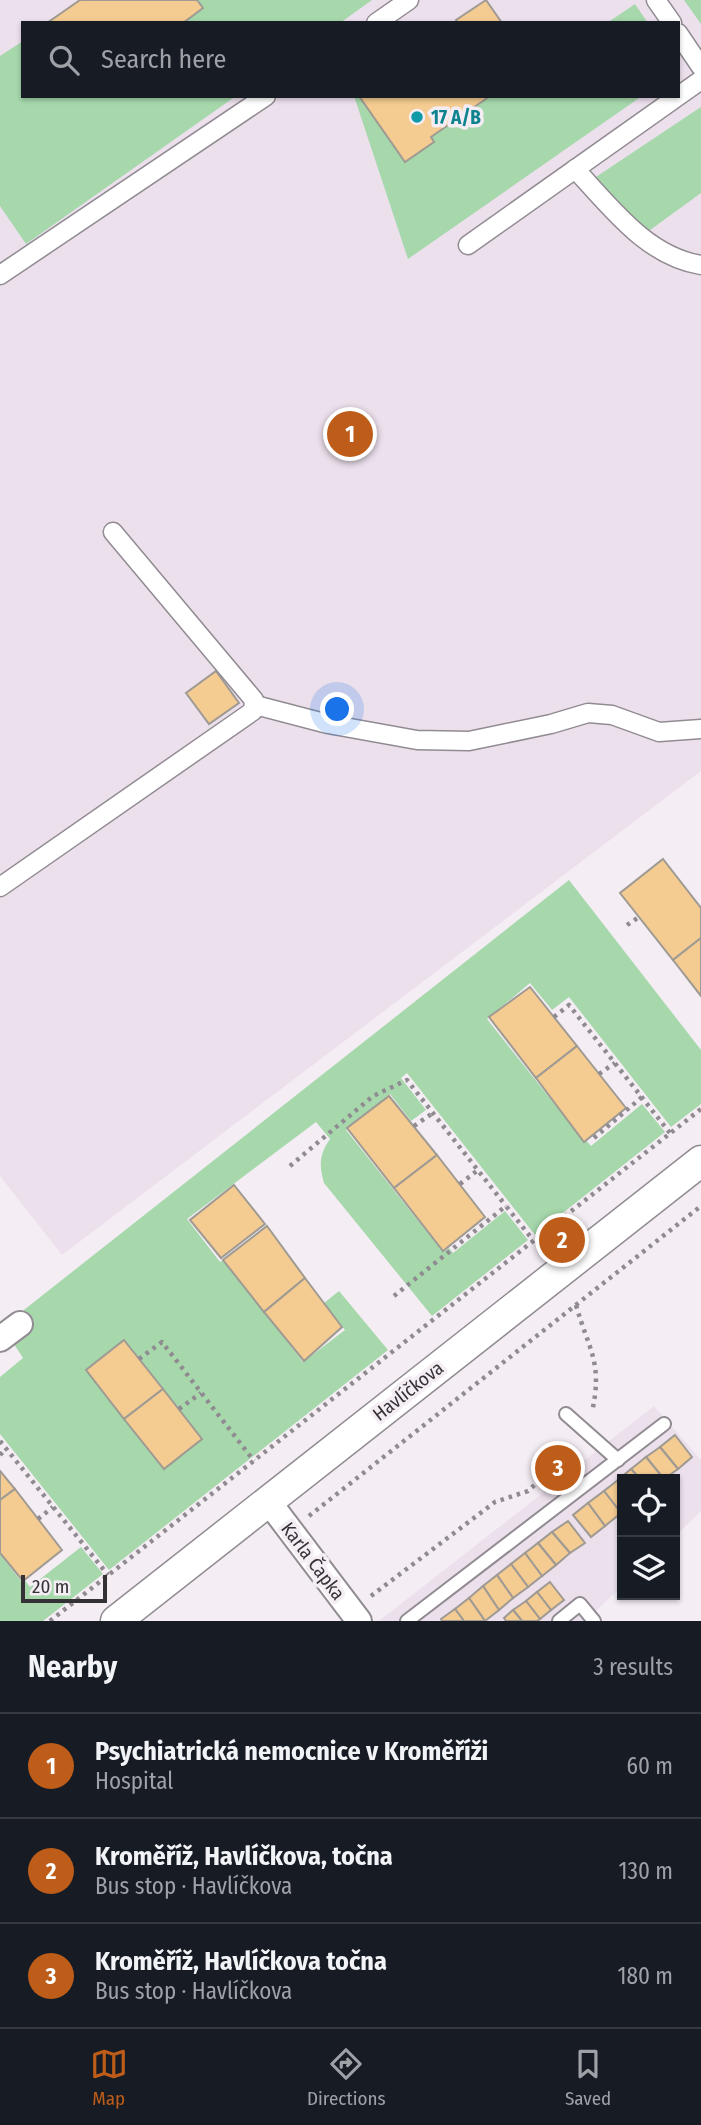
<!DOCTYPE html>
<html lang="en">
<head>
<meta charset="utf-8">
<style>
	body { margin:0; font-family:"Fira Sans Condensed",sans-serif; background:#242831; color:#f1f3f6 }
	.controls { position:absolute; right:21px; bottom:21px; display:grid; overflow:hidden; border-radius:0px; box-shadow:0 2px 5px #0004 }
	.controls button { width:63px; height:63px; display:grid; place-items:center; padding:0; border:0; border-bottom:2px solid #363941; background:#171b24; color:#f1f3f6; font:35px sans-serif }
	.scale { position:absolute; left:21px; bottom:18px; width:86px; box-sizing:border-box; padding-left:7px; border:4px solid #353235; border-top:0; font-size:19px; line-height:24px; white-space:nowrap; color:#353235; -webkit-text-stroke:5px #f4edf4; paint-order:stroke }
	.you { position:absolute; left:338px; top:710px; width:24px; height:24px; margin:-18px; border:5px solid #fff; border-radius:50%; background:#1a73e8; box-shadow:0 0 0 10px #1a73e833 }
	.badge { display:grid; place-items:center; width:46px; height:46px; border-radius:50%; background:#bd5d19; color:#fff; font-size:23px; font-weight:700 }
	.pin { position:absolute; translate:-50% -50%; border:4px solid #fff; box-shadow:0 2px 7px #0006 }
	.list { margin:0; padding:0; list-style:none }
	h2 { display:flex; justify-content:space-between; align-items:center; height:91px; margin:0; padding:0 28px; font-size:30px }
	h2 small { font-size:23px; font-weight:400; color:#9ea1a6 }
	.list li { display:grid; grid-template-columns:46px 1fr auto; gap:21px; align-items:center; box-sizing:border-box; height:105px; padding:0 28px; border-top:2px solid #363941 }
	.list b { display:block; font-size:26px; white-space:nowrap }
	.list p { margin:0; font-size:23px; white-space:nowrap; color:#9ea1a6 }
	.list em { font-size:23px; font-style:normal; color:#9ea1a6 }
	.icon { flex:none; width:38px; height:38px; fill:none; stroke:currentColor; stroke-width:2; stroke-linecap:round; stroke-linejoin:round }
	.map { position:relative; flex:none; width:701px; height:1621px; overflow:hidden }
	.search { position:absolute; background:#171b24; box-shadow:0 2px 5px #0004; left:21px; right:21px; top:21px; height:77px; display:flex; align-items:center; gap:18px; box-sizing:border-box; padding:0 24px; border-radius:0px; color:#9ea1a6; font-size:26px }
	.sheet { height:406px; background:#171b24 }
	nav { display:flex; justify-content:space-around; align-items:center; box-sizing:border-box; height:98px; border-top:2px solid #363941; background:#171b24; font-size:19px; color:#9ea1a6 }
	nav a { display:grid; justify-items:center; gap:4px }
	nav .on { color:#bd5d19 }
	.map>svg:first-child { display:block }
	.built { fill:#ece0ed; fill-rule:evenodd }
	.green { fill:#a6d8ac }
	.building { fill:#f4cb91; stroke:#9f9a93; stroke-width:2 }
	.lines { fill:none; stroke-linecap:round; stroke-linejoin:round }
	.service-casing { stroke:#918b92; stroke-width:16 }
	.pedestrian-casing { stroke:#918b92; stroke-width:21 }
	.minor-casing { stroke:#918b92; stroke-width:28 }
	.tertiary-casing { stroke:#918b92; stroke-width:33 }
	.path { stroke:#908b90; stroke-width:4.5; stroke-dasharray:3.5 5; stroke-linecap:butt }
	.service { stroke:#fff; stroke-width:12 }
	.pedestrian { stroke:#fff; stroke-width:18 }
	.minor { stroke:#fff; stroke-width:24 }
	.tertiary { stroke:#fff; stroke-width:30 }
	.culture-dot { fill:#0f9aa8; stroke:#f4edf4; stroke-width:2.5 }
	.labels { text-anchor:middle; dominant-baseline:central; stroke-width:7; stroke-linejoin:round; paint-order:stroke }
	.culture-label { font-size:19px; font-weight:bold; fill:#0d838f; stroke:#f4edf4; text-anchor:start }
	.street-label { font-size:19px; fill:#353235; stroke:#f4edf4 }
</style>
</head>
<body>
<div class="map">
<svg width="701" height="1621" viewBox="0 0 701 1621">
	<rect width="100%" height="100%" fill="#f4edf4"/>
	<g class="built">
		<path d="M0,0H701V771L62,1255L0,1176ZM23,23H678V96H23Z"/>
		<path d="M654,1406L701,1460V1511L675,1536V1479H622V1586L599,1608L582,1621H379Z"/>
	</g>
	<g class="green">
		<path d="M197,0H372L340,23H183L203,9Z"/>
		<path d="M684,0H701V24Z"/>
		<path d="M635,4L648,23H607Z"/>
		<path d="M23,41V96H236L26,244L0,206V56Z"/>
		<path d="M354,96H359L405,161L431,137L490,96H642L408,259Z"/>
		<path d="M701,107V193L646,233L593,179Z"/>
		<path d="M569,880L701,1050V1104L671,1127L569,997L552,1010L530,983L487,1019L584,1141L586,1140L591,1146L642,1104L665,1132L535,1235L407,1073L401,1078L426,1110L411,1121L390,1094L346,1130L443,1252L449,1248L453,1253L505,1211L528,1240L432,1316L324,1183C319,1165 319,1155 330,1139L316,1122L187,1219L220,1262L223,1260L303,1362L345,1330L324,1303L339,1291L388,1350L109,1570L0,1434V1377L23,1358L12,1341L15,1317Z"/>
		<path d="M81,1547L103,1574L43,1621H0V1554L21,1581L24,1579L30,1587Z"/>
	</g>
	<g class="building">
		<path d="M80,0H197L203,8L183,23H47Z"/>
		<path d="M486,0L502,23H458L456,20Z"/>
		<path d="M359,96H490L431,137L434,142L405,162Z"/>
		<path d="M216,671L239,703L209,724L186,693Z"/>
		<path d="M663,859L701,908V938L673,960L620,893Z"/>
		<path d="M701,938V996L673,960Z"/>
		<path d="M530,987L577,1046L536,1078L489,1017Z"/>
		<path d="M577,1046L626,1108L584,1142L536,1078Z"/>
		<path d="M389,1096L437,1155L394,1188L347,1128Z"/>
		<path d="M437,1155L485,1217L443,1251L394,1188Z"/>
		<path d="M234,1185L265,1224L221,1258L190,1220Z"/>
		<path d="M267,1226L305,1278L264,1312L223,1260Z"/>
		<path d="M305,1278L342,1327L304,1361L264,1312Z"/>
		<path d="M124,1340L163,1389L124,1419L86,1370Z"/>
		<path d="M163,1389L202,1439L164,1469L124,1419Z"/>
		<path d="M675,1435L692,1457L678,1469L660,1447Z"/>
		<path d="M660,1447L678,1469L664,1479L646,1457Z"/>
		<path d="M646,1457L664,1479H640L631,1469Z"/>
		<path d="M631,1469L640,1479H622V1486L618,1480Z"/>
		<path d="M0,1471L15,1489L0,1500Z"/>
		<path d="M618,1480L622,1486L621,1513L604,1491Z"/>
		<path d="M15,1489L62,1550L23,1581L0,1553V1500Z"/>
		<path d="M604,1491L621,1513L605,1526L588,1503Z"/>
		<path d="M588,1503L605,1526L591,1537L573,1515Z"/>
		<path d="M568,1521L585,1543L570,1553L552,1532Z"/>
		<path d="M552,1532L570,1553L556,1565L538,1543Z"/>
		<path d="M538,1543L556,1565L542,1576L525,1553Z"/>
		<path d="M525,1553L542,1576L528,1587L511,1564Z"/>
		<path d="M511,1564L528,1587L513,1598L497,1575Z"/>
		<path d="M497,1575L513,1598L499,1610L483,1586Z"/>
		<path d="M550,1582L564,1600L551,1610L537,1592Z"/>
		<path d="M483,1586L499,1610L485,1621L469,1598Z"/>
		<path d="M537,1592L551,1610L540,1619L526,1601Z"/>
		<path d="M469,1598L485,1621H464L455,1609Z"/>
		<path d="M526,1601L540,1619L537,1621H522L513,1610Z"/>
		<path d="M455,1609L464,1621H442L441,1619Z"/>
		<path d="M513,1610L522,1621H506L504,1618Z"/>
	</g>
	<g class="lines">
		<g class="service-casing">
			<g id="service">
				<path d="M566,1414L618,1460"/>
				<path d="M407,1621L664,1424"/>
				<path d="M559,1621L580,1604L594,1621"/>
			</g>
		</g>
		<g class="pedestrian-casing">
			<g id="pedestrian">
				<path d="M656,0L672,23"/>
				<path d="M376,23L409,0"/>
				<path d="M678,33L701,67"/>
				<path d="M575,169C611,207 646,256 701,265"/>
				<path d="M468,245L701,80"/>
				<path d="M0,275L266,96"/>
				<path d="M255,705L328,724L417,740L469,741L551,724L588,713L612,715L659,732L701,729"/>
				<path d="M0,887L253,711L254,700L113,532"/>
			</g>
		</g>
		<g class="minor-casing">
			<g id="minor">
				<path d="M0,1339L20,1324"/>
				<path d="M268,1501L359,1621"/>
			</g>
		</g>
		<g class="tertiary-casing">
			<path id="tertiary" d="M116,1621L701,1161"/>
		</g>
		<g class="path">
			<path d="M627,925L639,917"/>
			<path d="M554,1017L569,1005L670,1133"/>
			<path d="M599,1074L615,1063"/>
			<path d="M414,1126L433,1113"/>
			<path d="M594,1138L642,1097"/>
			<path d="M290,1166L373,1096L407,1080L506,1206"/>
			<path d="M460,1184L478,1170"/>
			<path d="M394,1296L506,1206L533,1240"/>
			<path d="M576,1305C589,1351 603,1362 592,1412"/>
			<path d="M139,1359L162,1342L254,1461"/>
			<path d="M179,1409L201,1393"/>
			<path d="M0,1441L108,1575"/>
			<path d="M0,1455L6,1449"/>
			<path d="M309,1516L701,1206"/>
			<path d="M38,1519L53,1507"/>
			<path d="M371,1596L495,1502L528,1491L574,1448"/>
			<path d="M50,1621L701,1109"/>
		</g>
		<use href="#service" class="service"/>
		<use href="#pedestrian" class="pedestrian"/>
		<use href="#minor" class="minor"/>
		<use href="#tertiary" class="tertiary"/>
	</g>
	<circle class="culture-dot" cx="417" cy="117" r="7"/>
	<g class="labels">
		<g class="culture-label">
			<text x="431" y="117">17 A/B</text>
		</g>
		<g class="street-label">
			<text transform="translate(408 1391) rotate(-38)">Havlíčkova</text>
			<text transform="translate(313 1561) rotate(53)">Karla Čapka</text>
		</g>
	</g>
</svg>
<div class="controls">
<button><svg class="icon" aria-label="locate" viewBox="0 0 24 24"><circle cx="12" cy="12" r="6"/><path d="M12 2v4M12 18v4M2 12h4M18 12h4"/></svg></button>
<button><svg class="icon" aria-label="layers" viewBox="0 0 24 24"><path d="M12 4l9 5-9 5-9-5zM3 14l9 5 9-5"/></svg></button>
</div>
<div class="scale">20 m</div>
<div class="you"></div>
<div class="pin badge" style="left:350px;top:434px">1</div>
<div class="pin badge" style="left:562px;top:1240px">2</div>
<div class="pin badge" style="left:558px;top:1468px">3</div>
<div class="search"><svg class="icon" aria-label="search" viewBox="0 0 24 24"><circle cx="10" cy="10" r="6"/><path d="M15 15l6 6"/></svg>Search here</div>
</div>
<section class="sheet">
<h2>Nearby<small>3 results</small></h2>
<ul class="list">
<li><span class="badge">1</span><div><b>Psychiatrická nemocnice v Kroměříži</b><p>Hospital</p></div><em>60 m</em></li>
<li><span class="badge">2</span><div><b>Kroměříž, Havlíčkova, točna</b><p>Bus stop · Havlíčkova</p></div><em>130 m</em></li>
<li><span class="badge">3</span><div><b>Kroměříž, Havlíčkova točna</b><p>Bus stop · Havlíčkova</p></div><em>180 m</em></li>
</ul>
</section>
<nav>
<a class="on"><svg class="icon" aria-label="map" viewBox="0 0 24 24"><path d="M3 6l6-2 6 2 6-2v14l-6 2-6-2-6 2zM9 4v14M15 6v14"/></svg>Map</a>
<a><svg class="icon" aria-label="directions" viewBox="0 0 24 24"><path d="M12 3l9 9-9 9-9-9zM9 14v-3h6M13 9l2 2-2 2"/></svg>Directions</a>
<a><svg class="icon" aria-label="saved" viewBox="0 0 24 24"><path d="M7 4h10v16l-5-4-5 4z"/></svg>Saved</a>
</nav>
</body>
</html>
